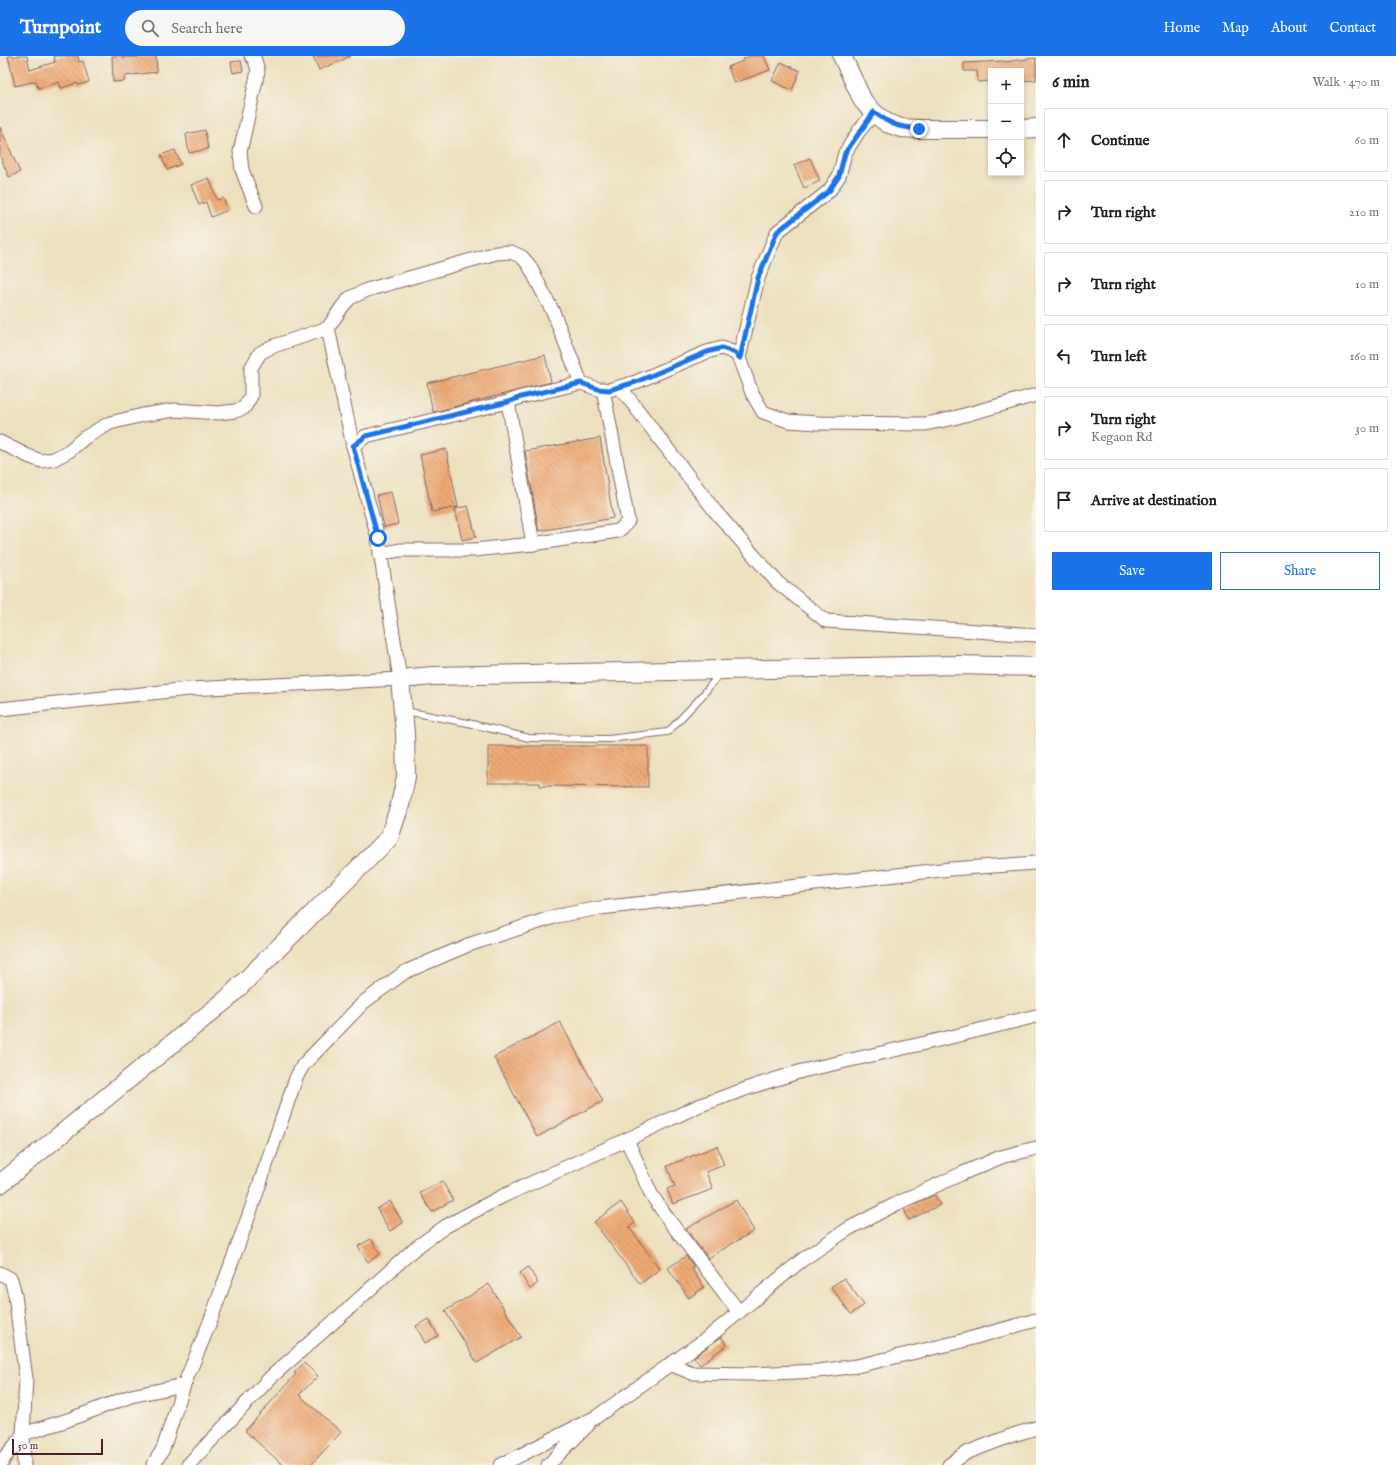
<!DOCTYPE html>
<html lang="en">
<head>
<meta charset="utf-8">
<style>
	body { margin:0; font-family:"IM FELL English",serif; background:#f6f6f6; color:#202124 }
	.controls { position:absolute; right:12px; top:12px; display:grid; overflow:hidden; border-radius:0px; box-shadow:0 2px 6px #0003 }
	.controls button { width:36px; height:36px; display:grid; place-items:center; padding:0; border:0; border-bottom:1px solid #e0e0e0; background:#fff; color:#202124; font:20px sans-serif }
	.scale { position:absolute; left:12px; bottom:10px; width:91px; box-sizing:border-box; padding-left:4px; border:2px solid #4a1f2b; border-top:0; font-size:11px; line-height:14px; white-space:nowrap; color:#4a1f2b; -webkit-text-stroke:3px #f7f3e8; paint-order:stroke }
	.stop { position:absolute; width:12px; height:12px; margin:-9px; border:3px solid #1a73e8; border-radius:50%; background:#fff }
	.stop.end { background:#1a73e8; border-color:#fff; box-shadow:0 1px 4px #0008 }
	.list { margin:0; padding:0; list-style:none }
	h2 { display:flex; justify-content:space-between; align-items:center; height:52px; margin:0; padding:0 16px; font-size:17px }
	h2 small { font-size:13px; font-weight:400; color:#757577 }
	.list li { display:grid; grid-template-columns:26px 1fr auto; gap:12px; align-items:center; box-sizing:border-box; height:64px; margin:0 8px 8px; padding:0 8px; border:1px solid #e0e0e0; border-radius:0px }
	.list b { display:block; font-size:15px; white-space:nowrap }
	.list p { margin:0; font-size:13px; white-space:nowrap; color:#757577 }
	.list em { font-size:13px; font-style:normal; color:#757577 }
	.actions { display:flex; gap:8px; padding:12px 16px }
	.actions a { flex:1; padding:9px 0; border:1px solid #1a73e8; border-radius:0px; text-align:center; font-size:14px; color:#1a73e8 }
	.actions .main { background:#1a73e8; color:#fff }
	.icon { flex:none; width:22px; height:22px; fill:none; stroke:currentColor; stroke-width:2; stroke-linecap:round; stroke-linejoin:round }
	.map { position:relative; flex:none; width:1036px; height:1409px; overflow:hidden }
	header { display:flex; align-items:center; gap:24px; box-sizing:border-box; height:56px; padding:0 20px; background:#1a73e8; color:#fff }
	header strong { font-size:19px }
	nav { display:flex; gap:22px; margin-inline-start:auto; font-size:14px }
	.search { width:280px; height:36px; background:#f6f6f6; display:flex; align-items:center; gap:10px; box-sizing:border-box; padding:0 14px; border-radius:22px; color:#757577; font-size:15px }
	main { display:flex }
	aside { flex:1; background:#fff }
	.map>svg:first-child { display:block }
	.building { fill:url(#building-back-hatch) }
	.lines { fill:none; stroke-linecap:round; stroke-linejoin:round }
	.lane-casing { stroke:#83635f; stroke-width:8 }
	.street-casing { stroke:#83635f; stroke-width:15 }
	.secondary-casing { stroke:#83635f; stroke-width:20 }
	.lane { stroke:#fff; stroke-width:6 }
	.street { stroke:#fff; stroke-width:13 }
	.secondary { stroke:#fff; stroke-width:18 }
	.route { stroke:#1a73e8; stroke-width:5 }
</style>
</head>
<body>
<header>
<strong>Turnpoint</strong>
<div class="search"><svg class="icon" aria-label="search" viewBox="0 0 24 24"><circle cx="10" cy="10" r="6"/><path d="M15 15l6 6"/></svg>Search here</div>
<nav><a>Home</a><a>Map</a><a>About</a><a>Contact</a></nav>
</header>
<main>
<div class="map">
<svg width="1036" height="1409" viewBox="0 0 1036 1409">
	<defs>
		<pattern id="building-back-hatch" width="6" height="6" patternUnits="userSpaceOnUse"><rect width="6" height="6" fill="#eeaa76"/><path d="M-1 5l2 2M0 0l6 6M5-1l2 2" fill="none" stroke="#c38a61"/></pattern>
	</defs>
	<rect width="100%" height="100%" fill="#f7f3e8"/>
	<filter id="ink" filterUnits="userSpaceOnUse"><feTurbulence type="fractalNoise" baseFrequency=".025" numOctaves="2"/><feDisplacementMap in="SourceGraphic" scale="8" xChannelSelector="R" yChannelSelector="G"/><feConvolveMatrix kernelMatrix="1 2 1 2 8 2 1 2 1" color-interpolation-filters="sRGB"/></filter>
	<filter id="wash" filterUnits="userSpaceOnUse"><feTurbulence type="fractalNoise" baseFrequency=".012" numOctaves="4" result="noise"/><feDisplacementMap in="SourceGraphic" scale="16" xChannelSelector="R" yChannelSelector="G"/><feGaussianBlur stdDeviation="0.9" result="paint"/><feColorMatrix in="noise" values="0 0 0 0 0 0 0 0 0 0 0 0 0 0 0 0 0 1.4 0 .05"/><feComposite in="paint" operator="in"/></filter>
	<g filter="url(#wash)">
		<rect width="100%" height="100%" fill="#ede0bf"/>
		<g id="blocks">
			<g class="building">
				<path d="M8,0H27L30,14L55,6L54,0H78L79,6L83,5L89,26L78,29L77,27L61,32L59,26L38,32L36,25L15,30Z"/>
				<path d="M112,0H123V2L156,0L157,16L124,20L125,25L113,26Z"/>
				<path d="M313,0H351L319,14Z"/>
				<path d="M751,0H764L770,14L734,27L728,11L743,5V3Z"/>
				<path d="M1036,2V24L1022,25L1021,15H991V25L978,26L977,15H964V7L1004,5V6Z"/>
				<path d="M241,5L243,15L233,17L231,6Z"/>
				<path d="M781,6L800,15L792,34L772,25Z"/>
				<path d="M0,71L20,116L9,121L0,100Z"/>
				<path d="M205,74L208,93L189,97L186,78Z"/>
				<path d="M175,94L181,108L167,114L161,99Z"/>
				<path d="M810,102L820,125L804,132L794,109Z"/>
				<path d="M209,122L217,144L223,142L228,154L211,161L206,146L199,149L191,129Z"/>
				<path d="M545,299L551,326L433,356L427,327Z"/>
				<path d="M600,382L613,462L539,475L525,395Z"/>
				<path d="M446,393L458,451L432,456L420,399Z"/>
				<path d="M391,436L398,468L384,471L377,439Z"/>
				<path d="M468,450L476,481L462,484L455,453Z"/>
				<path d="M488,690H648V731L540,730V727H488Z"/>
				<path d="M560,966L603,1045L537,1081L494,1001Z"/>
				<path d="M717,1090L724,1109L706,1116L713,1133L673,1148L667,1133L675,1130L667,1110Z"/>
				<path d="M442,1125L453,1144L432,1156L420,1137Z"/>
				<path d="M935,1139L940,1149L909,1164L904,1153Z"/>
				<path d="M736,1144L754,1175L708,1202L686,1173Z"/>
				<path d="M390,1145L403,1167L390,1175L377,1153Z"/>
				<path d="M621,1146L635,1167L629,1171L660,1213L640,1228L594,1166Z"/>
				<path d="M371,1183L380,1198L368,1206L358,1190Z"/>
				<path d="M686,1200L694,1210L691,1212L704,1231L689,1242L668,1212Z"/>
				<path d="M528,1211L538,1227L530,1233L520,1217Z"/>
				<path d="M844,1222L864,1249L851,1258L831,1231Z"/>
				<path d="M489,1228L521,1281L477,1307L445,1255Z"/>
				<path d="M429,1263L438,1280L425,1287L416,1270Z"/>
				<path d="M721,1281L727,1289L700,1309L694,1301Z"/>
				<path d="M304,1307L318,1320L299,1339L341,1376L311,1409H283L245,1375L296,1318L294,1317Z"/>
			</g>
		</g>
	</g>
	<g filter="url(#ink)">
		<use href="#blocks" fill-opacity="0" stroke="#83635f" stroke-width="1"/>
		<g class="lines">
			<g class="lane-casing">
				<path id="lane" d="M405,655L468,667L529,682L608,683L668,676L702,640L720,617"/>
			</g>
			<g class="street-casing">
				<g id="street">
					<path d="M251,0L255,4L258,15L240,96L242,114L256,150"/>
					<path d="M328,272L353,390"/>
					<path d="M739,302L758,222L777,176L829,135L839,120L845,97L859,75L874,57"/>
					<path d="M620,331L715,455L777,526L826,565L1036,579"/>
					<path d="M508,346L533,488"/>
					<path d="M0,386L28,400L41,405L54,403L69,395L84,382L110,367L143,359L175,354L219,357L235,355L244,352L251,340V312L260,297L271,291L328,272L342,251L350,242L367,234L496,197L511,196L522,201L529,209L554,258L581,327"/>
					<path d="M380,498L400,494H474L533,488L618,475L623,471L628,465L603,333"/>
					<path d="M0,653L189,633L400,623L378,482L353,390L366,380L508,346L521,341L581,327L598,333L609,334L636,326L707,296L722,292L735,297L739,302L752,337L763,356L788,365L818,367L925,368L950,363L1036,339"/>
					<path d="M627,1084L651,1138L671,1167L739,1256"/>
					<path d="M0,1217L11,1223L15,1239L26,1323L23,1378L18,1386L4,1402L1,1409"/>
					<path d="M670,1308L692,1317L753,1318L818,1315L857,1310L958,1286L1036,1264"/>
					<path d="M24,1409L23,1378L68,1364L131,1340L184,1329"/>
					<path d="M153,1409L163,1393L184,1329L208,1271L249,1159L296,1022L303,1009L364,946L405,916L468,889L557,860L600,852L950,813L1036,807"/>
					<path d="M188,1409L271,1321L346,1255L414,1193L446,1170L503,1140L641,1077L698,1050L754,1030L802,1015L943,983L1036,960"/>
					<path d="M501,1409L596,1361L710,1280L802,1204L848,1173L898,1147L961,1118L1001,1101L1036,1092"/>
					<path d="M548,1409L588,1369"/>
					<path d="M949,1409L966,1397L1013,1379L1036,1372"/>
				</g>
			</g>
			<g class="secondary-casing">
				<g id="secondary">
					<path d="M842,0L863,45L874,57L887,67L901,72L919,73H991"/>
					<path d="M1021,73L1036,72"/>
					<path d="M0,1128L227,943L389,782L400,749L406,721L405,677L400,623L433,620L958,609L1036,611"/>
				</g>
			</g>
			<use href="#lane" class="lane"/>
			<use href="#street" class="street"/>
			<use href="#secondary" class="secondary"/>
		</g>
	</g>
	<g class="lines" filter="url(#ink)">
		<path class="route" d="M378,482L353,390L366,380L508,346L521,341L581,327L598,333L609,334L636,326L707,296L722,292L735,297L740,302L758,222L777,176L829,135L839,120L845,97L874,56C891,69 898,71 919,73"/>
	</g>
</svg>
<div class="controls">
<button>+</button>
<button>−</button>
<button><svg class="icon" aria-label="locate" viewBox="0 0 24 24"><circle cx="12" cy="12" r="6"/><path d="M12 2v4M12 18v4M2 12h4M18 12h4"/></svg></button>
</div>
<div class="scale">50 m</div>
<div class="stop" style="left:378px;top:482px"></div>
<div class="stop end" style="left:919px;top:73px"></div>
</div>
<aside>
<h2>6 min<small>Walk · 470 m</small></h2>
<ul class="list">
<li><svg class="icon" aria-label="ahead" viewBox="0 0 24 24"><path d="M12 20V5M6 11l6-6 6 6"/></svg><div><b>Continue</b></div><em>60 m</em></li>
<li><svg class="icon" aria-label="right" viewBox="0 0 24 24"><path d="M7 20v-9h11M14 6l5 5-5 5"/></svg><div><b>Turn right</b></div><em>210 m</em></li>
<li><svg class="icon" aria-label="right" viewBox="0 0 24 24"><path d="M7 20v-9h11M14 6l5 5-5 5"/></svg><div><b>Turn right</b></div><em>10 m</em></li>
<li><svg class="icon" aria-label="left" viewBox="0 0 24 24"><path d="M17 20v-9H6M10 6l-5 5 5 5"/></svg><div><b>Turn left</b></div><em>160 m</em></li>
<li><svg class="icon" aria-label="right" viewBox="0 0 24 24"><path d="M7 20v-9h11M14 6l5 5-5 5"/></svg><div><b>Turn right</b><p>Kegaon Rd</p></div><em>30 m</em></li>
<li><svg class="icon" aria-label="arrive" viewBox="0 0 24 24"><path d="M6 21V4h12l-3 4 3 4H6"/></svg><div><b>Arrive at destination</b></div></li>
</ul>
<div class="actions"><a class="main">Save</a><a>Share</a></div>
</aside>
</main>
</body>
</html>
